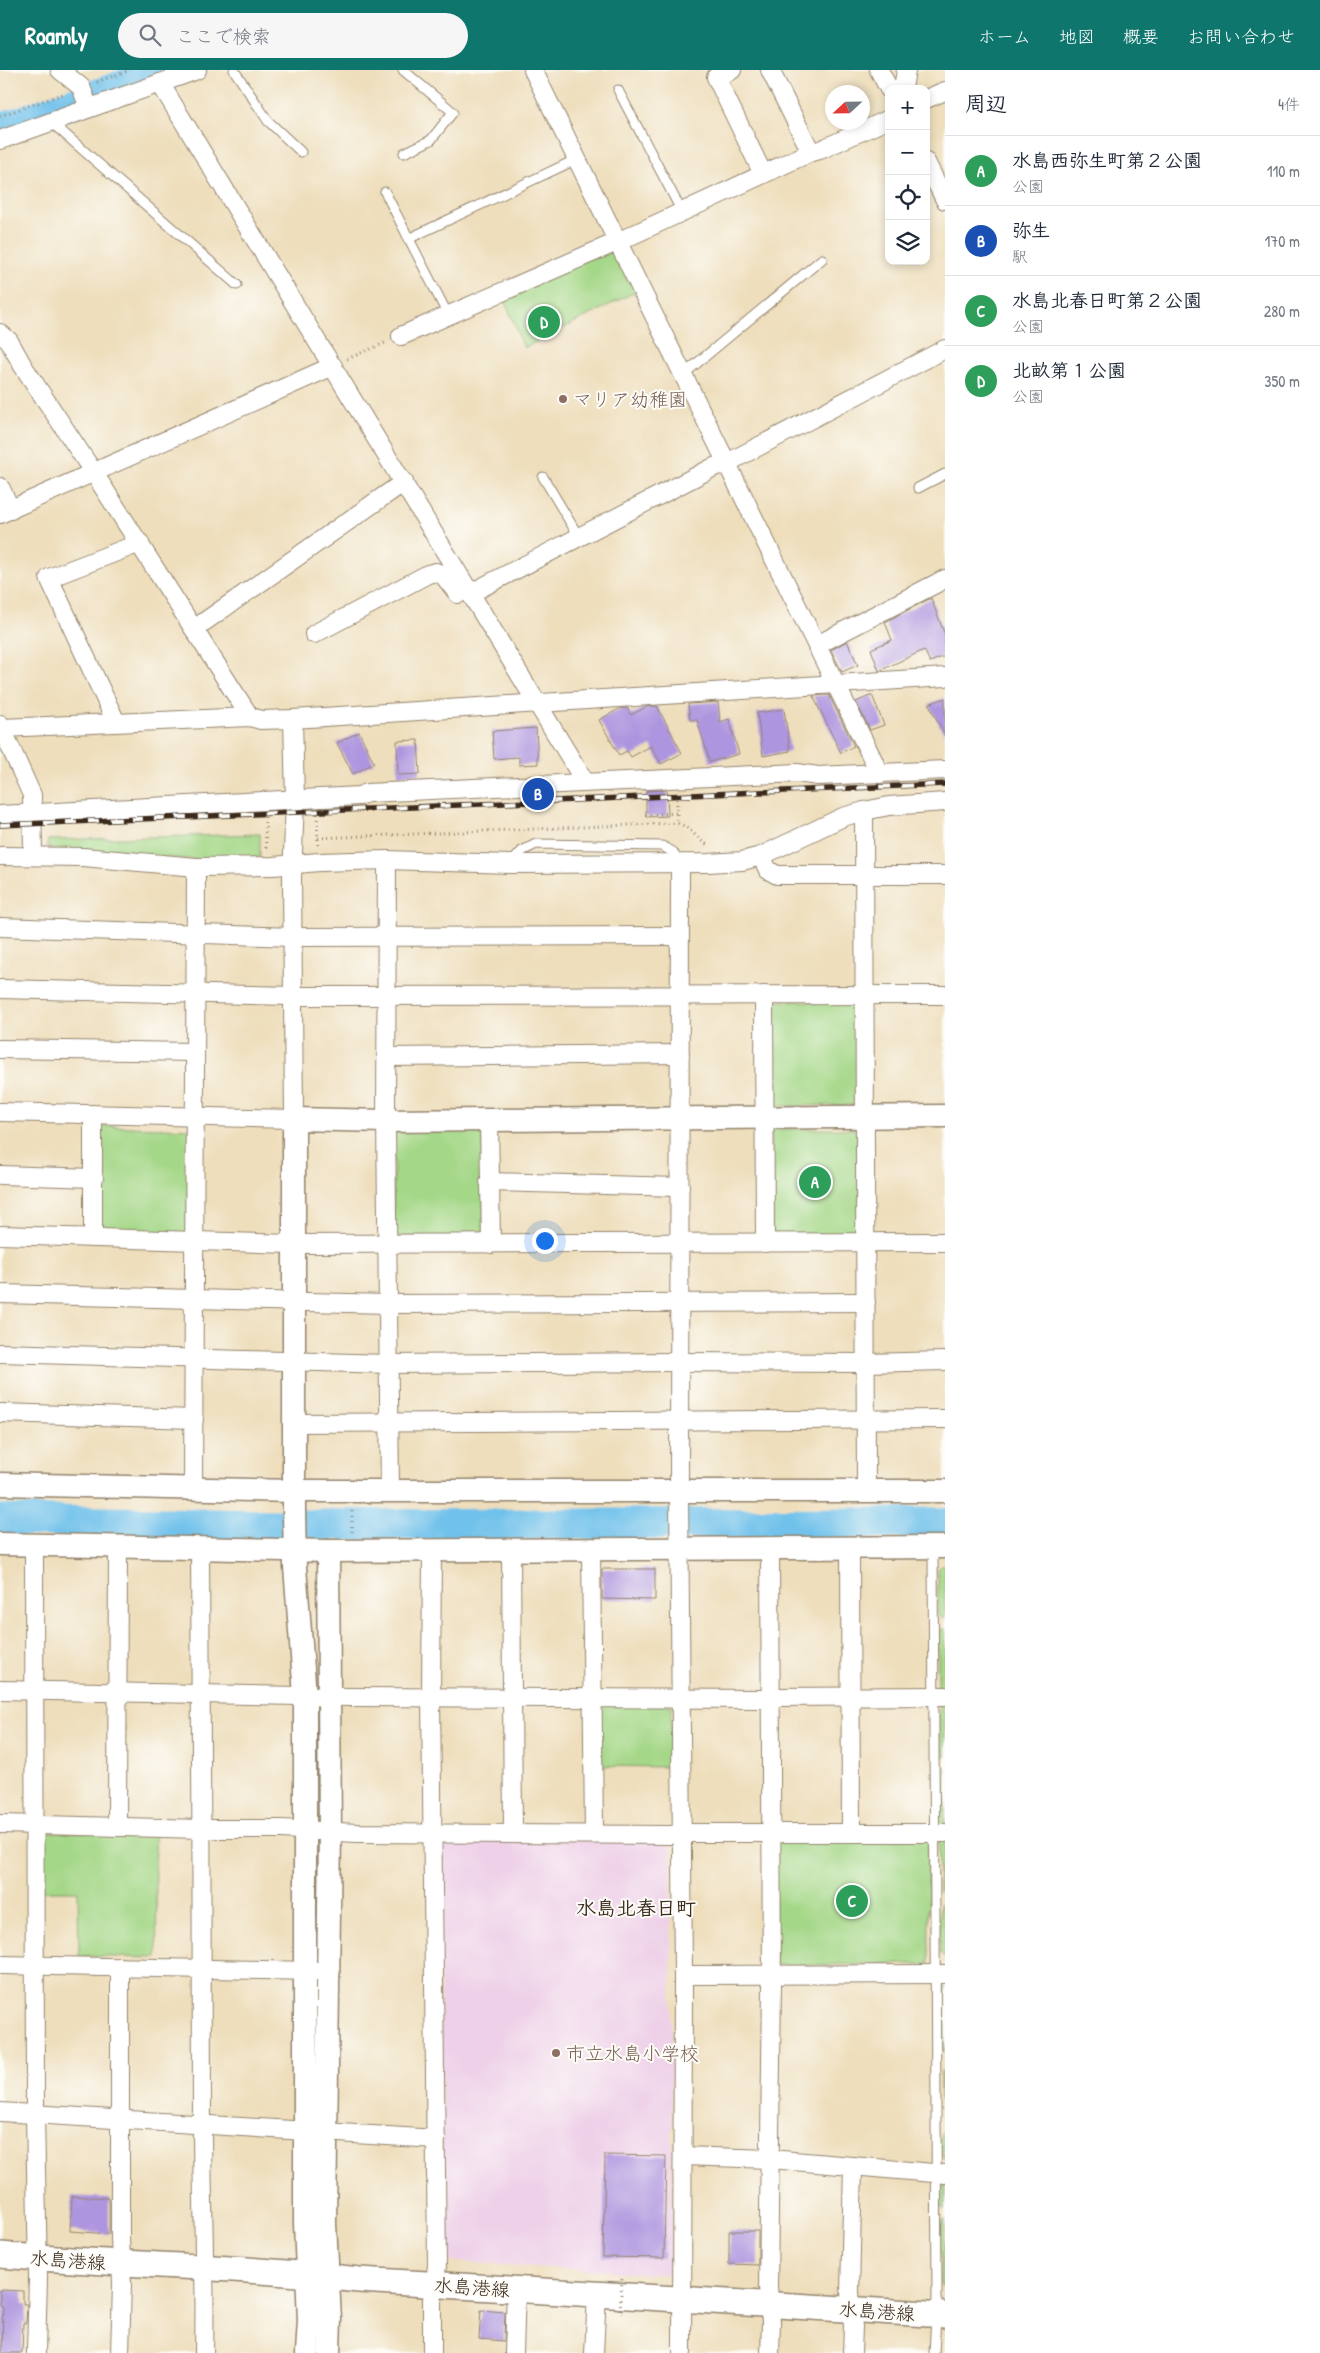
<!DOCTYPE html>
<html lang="ja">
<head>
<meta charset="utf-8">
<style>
	body { margin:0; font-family:"Patrick Hand","Klee One",sans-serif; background:#f6f6f7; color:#1f2937 }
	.controls { position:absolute; right:15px; top:15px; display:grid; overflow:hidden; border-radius:10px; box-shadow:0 2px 8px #0003 }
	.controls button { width:45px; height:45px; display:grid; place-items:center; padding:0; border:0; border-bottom:1px solid #e0e1e3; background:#fff; color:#1f2937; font:25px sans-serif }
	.compass { position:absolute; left:825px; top:15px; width:45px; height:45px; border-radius:50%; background:#fff; box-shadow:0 2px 8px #0003; rotate:248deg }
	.you { position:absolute; left:544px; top:1170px; width:18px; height:18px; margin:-12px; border:4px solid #fff; border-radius:50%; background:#1a73e8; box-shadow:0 0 0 8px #1a73e833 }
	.badge { display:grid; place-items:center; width:32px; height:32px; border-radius:50%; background:#0f766e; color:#fff; font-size:16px; font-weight:700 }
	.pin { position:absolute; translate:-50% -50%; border:2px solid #fff; box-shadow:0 1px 5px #0006 }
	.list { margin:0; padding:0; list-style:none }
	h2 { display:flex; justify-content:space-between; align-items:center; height:65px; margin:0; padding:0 20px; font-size:21px }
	h2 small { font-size:16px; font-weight:400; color:#747a83 }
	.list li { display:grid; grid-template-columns:32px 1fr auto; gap:15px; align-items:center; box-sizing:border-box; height:70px; padding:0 20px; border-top:1px solid #e0e1e3 }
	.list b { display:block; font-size:19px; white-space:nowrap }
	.list p { margin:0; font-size:16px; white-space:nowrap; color:#747a83 }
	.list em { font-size:16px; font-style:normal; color:#747a83 }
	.icon { flex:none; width:28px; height:28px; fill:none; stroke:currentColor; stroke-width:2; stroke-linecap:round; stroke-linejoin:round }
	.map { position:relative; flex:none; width:945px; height:2283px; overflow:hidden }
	header { display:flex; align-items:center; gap:30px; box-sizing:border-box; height:70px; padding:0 25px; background:#0f766e; color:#fff }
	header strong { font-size:24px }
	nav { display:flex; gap:28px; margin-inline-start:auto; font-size:18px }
	.search { width:350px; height:45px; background:#f6f6f7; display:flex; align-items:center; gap:12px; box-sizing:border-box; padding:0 18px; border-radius:28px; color:#747a83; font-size:19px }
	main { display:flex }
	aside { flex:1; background:#fff }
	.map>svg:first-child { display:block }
	.built { fill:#eed0e8 }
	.green { fill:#a4d787; stroke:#708052 }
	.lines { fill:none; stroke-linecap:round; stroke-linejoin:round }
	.stream { stroke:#70c1eb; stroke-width:5 }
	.river { stroke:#70c1eb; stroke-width:31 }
	.building { fill:#ae95df }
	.service-casing { stroke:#94846d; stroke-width:11 }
	.minor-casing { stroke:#94846d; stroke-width:20 }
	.tertiary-casing { stroke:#94846d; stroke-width:25 }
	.secondary-casing { stroke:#94846d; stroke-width:28 }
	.path { stroke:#94846d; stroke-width:3; stroke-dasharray:1 4; stroke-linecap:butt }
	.service { stroke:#fff; stroke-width:9 }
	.minor { stroke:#fff; stroke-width:18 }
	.tertiary { stroke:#fff; stroke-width:22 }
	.secondary { stroke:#fff; stroke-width:25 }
	.rail-casing { stroke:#3b2a1e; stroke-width:5.5 }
	.rail { stroke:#fdfcf7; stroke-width:4; stroke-dasharray:11; stroke-linecap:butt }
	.path-bridge { stroke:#94846d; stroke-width:3; stroke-dasharray:1 4; stroke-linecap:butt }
	.education-dot { fill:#8d6e63; stroke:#fdfcf7; stroke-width:2 }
	.labels { text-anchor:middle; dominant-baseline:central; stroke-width:4; stroke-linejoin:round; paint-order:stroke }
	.education-label { font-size:19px; fill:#785e54; stroke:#fdfcf7; text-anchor:start }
	.street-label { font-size:19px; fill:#3b2a1e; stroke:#fdfcf7 }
	.neighbourhood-label { font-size:20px; font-weight:bold; fill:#3b2a1e; stroke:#fdfcf7 }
</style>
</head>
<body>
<header>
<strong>Roamly</strong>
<div class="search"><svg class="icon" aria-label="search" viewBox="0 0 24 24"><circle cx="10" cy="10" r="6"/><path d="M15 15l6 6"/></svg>ここで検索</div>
<nav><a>ホーム</a><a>地図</a><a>概要</a><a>お問い合わせ</a></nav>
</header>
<main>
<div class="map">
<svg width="945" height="2283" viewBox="0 0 945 2283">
	<rect width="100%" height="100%" fill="#fdfcf7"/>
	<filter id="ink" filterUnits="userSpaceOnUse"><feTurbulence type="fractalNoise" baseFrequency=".02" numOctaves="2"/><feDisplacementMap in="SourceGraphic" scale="10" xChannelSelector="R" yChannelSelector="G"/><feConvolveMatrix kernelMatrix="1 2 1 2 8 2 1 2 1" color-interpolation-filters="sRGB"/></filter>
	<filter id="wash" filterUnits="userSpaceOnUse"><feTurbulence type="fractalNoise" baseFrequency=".0096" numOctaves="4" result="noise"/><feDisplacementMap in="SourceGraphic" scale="20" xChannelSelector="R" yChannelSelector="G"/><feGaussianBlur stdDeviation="1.12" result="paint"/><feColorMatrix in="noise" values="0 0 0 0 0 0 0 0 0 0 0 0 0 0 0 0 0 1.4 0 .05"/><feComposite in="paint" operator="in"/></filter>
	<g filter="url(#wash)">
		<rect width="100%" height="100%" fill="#eedebc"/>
		<path class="built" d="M439,1769L665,1770L671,1776L672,2200L665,2205L443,2191Z"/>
		<g class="green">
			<path d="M610,179L618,182L637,221L524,278L503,227Z"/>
			<path d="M260,764V787L200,790L50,779L47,775L48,770Z"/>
			<path d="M772,931L860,932V1035L771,1036Z"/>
			<path d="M100,1056L190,1059L189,1165L97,1161Z"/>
			<path d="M771,1059H860L861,1164L770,1166Z"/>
			<path d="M483,1060L484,1168L393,1167L394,1065L397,1061Z"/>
			<path d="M942,1495L945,1500V1548H940L938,1544V1499Z"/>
			<path d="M942,1559H945V1621L938,1617V1562Z"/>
			<path d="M945,1631V1687H943L939,1682V1633Z"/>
			<path d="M597,1634L671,1635V1697L598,1696Z"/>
			<path d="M941,1697H945V1755H942L939,1750V1701Z"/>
			<path d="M42,1762L155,1763L157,1888L79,1886L78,1821H42Z"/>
			<path d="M945,1767V1822H939V1771Z"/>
			<path d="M774,1768H928L929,1894L775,1895Z"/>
			<path d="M945,1830V1888L940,1883V1834Z"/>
			<path d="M942,1917H945L944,1983L940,1979V1920Z"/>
			<path d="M945,2000V2033L940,2029V2004Z"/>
			<path d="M945,2059V2089L941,2084V2064Z"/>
			<path d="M945,2110V2140L940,2135L941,2113Z"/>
			<path d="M945,2149V2219L941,2216V2152Z"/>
		</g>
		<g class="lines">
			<g class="stream">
				<path d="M0,1439L289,1445"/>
				<path d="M300,1445L945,1443"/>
			</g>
			<g class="river">
				<path d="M0,59L165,0"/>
				<path d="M0,1450L275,1455L945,1453"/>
			</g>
		</g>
		<g id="blocks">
			<g class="building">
				<path d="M931,528L945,565V586L930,592L924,580L879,601L871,579L892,570L885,552Z"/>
				<path d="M847,571L858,595L842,602L831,580Z"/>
				<path d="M825,625H829L854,676L841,683L813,626Z"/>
				<path d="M872,625L884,655L870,660L856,632Z"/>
				<path d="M945,628V666L929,634Z"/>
				<path d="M718,632L720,652L729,649L739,684L710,692L697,650H690L688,634Z"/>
				<path d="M657,636L682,683L661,694L651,676L631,687L627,681L619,685L599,650L619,639L627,638L631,645L646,637Z"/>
				<path d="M784,639L790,681L763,686L757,643Z"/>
				<path d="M536,658L538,694L519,695V687L494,689L492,661Z"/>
				<path d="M359,662L374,693L353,704L337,673Z"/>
				<path d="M418,670L420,704L398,705L397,671Z"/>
				<path d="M667,720L668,746L646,747V721Z"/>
				<path d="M602,1499H655V1530L602,1529Z"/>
				<path d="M605,2085L666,2086L664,2188L603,2187Z"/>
				<path d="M72,2126L109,2128V2164L70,2161Z"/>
				<path d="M729,2161H758V2195L729,2194Z"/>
				<path d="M0,2220L23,2221V2234H27L26,2253H23L22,2283H2L3,2236H0Z"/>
				<path d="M481,2240L505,2242L504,2271L479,2269Z"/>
			</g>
		</g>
	</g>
	<g filter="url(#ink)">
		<use href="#blocks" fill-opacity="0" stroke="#94846d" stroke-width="1"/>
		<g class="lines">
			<g class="service-casing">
				<g id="service">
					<path d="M234,0L268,51L301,82"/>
					<path d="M403,0L453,42L431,70L404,83"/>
					<path d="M618,20L682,142"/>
					<path d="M51,52L237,215"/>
					<path d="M385,122L448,245"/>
					<path d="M408,169L575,90"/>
					<path d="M684,304L822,189"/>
					<path d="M543,407L579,467"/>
					<path d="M918,418L945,404"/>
					<path d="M510,794L522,781L536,774L662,776L673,782L679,794"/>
					<path d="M933,1478L937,2228L934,2283"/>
				</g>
			</g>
			<g class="minor-casing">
				<g id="minor">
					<path d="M60,0L81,17L89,38"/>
					<path d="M533,0L880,704"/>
					<path d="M732,0L716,7L763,104"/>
					<path d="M770,0L811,82"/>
					<path d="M879,0L889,19"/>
					<path d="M160,13L585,712"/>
					<path d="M903,19L906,0"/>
					<path d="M926,29L945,21"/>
					<path d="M0,70L197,0"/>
					<path d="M926,92L945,130"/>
					<path d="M0,263L9,271L23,296L94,403L250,647"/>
					<path d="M401,266L626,168L811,82L820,80L889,49"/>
					<path d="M0,417L11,440"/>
					<path d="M0,444L333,296"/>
					<path d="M471,523L714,397L727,393L945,279"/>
					<path d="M194,559L404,412"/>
					<path d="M314,564L428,504L436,502L443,505L458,524L469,519"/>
					<path d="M817,575L945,509"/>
					<path d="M116,652L49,508L140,473"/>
					<path d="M0,654L32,725L33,785"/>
					<path d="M2,658L250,647L261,650L293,649L945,607"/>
					<path d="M864,741L866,1421"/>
					<path d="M0,745L359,726L367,723L797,703L818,706L945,700"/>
					<path d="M0,786L83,787L196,797L273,796L319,792L387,790L510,794L708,793L742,791L761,786L843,747L864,741L889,736L945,732"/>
					<path d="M761,786L768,800L777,805H945"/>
					<path d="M387,790L386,1051L390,1421"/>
					<path d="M680,794L679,1421L683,1905L682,2283"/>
					<path d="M0,857L293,867L680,866"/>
					<path d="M0,919L294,926L945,925"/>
					<path d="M764,925L765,1173"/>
					<path d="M0,979L195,982"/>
					<path d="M387,987L680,984"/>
					<path d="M0,1042L294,1049L292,808L295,730L293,649"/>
					<path d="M93,1044V1168"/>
					<path d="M489,1050L491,1174"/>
					<path d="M0,1105L94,1108"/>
					<path d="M489,1112L680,1117"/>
					<path d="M0,1165L292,1174L945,1172"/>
					<path d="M0,1224L388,1234L866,1232"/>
					<path d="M0,1283L389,1294L679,1292L866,1293L945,1291"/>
					<path d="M0,1343L194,1349"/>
					<path d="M294,1353L945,1349"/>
					<path d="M193,1419L196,797"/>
					<path d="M34,1475L35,2044L38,2208L36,2283"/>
					<path d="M200,1478C200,1670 203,1861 202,2053C202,2129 206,2206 204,2283"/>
					<path d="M770,1478L772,1917L768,2217L771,2252L770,2283"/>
					<path d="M850,1478L851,1763"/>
					<path d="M511,1480L513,1763"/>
					<path d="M591,1480L594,1764"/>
					<path d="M0,1620L349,1627L763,1629L776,1627L945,1626"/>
					<path d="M0,1754L203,1759H281L357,1763L670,1765L690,1763H945"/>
					<path d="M117,1757L118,1477"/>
					<path d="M0,1895L317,1901"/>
					<path d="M683,1905L945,1904"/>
					<path d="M0,2042L436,2069"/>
					<path d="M683,2086L770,2089L945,2104"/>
					<path d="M120,2283L122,2214L120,2167V1897"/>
					<path d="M432,2283V2230L437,2196L431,1627L432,1480"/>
					<path d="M514,2283L516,2219"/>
					<path d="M594,2283L597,2224"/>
					<path d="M852,2283L853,2257L850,2222L853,2096"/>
				</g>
			</g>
			<g class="tertiary-casing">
				<g id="tertiary">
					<path d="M0,1414L294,1421H945"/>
					<path d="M0,1474L328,1481L945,1477"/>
					<path d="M328,1481L330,1762L325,2154L330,2249L329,2283"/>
					<path d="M307,2283L309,2250L305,2153V1625L295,1497L294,1439V1049L386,1051L945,1046"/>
				</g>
			</g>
			<g class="secondary-casing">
				<path id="secondary" d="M0,2185C120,2195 240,2196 359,2210L945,2245"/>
			</g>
			<g class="path">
				<path d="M97,12L130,0"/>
				<path d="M0,46L63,24"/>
				<path d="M347,289L387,272"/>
				<path d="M677,724V753"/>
				<path d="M317,744L318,776"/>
				<path d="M645,745L677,743"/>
				<path d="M265,747L266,781"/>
				<path d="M318,768L677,753C691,757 696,769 708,775"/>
				<path d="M352,1462V1438"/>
			</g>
			<use href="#service" class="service"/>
			<use href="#minor" class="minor"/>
			<use href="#tertiary" class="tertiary"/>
			<use href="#secondary" class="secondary"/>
			<g class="rail-casing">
				<path id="rail" d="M0,755L945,714"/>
			</g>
			<use href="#rail" class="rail"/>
			<path class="path-bridge" d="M623,2242H620L622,2209L625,2210"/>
		</g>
	</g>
	<g class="education-dot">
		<circle cx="563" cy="329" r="5"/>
		<circle cx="556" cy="1983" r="5"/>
	</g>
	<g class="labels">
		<g class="education-label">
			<text x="573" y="329">マリア幼稚園</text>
			<text x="566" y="1983">市立水島小学校</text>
		</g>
		<g class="street-label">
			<text transform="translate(68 2190) rotate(4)">水島港線</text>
			<text transform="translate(472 2217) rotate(4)">水島港線</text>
			<text transform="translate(877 2241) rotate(4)">水島港線</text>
		</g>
		<g class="neighbourhood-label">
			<text x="636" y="1837">水島北春日町</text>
		</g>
	</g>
</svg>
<div class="controls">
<button>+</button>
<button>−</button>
<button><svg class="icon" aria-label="locate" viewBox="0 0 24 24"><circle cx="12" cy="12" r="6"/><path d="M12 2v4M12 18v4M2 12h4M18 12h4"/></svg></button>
<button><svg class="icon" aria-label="layers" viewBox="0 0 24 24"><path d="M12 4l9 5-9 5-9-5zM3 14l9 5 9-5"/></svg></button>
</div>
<svg class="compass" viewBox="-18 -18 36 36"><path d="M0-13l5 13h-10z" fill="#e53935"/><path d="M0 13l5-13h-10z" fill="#747a83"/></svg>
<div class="you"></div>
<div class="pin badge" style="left:815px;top:1112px;background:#2e9e5b">A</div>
<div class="pin badge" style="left:538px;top:724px;background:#1a4fb4">B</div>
<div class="pin badge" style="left:852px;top:1831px;background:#2e9e5b">C</div>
<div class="pin badge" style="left:544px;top:252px;background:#2e9e5b">D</div>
</div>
<aside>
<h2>周辺<small>4件</small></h2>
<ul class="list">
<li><span class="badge" style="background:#2e9e5b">A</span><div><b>水島西弥生町第２公園</b><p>公園</p></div><em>110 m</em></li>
<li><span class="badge" style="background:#1a4fb4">B</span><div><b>弥生</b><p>駅</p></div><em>170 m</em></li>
<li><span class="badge" style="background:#2e9e5b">C</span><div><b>水島北春日町第２公園</b><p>公園</p></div><em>280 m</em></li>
<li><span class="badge" style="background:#2e9e5b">D</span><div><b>北畝第１公園</b><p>公園</p></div><em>350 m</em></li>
</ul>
</aside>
</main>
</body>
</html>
